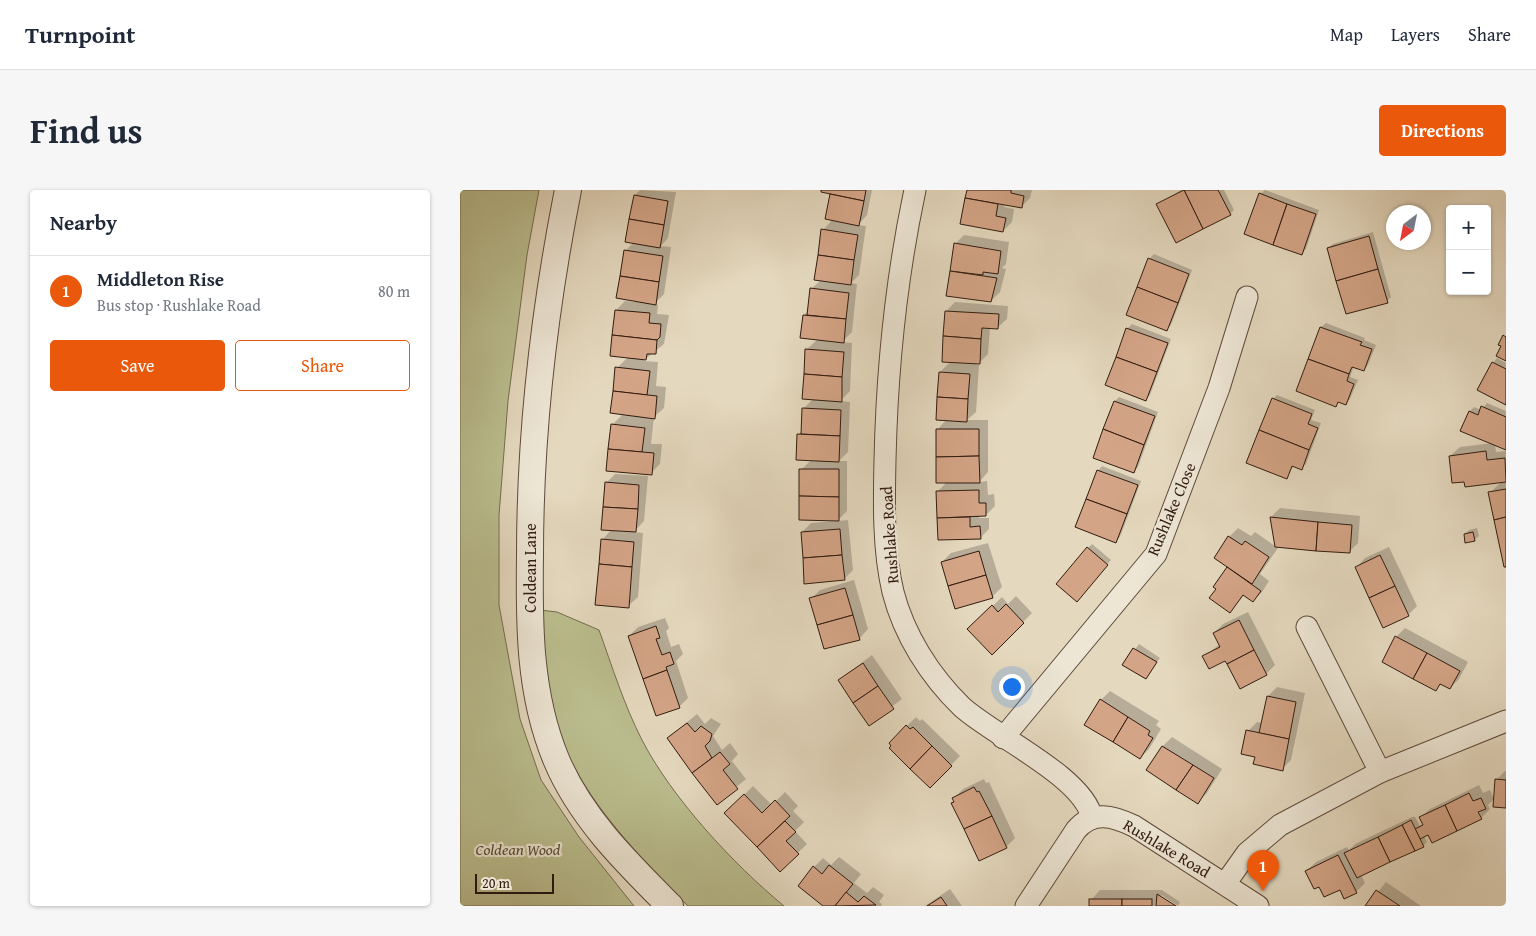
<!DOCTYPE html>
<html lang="en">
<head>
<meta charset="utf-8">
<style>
	body { margin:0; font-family:"Gentium Book Plus",serif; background:#f6f6f7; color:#1f2937 }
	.controls { position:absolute; right:15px; top:15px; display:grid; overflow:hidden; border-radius:5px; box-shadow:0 1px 4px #0004 }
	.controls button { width:45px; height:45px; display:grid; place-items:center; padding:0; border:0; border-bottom:1px solid #e0e1e3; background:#fff; color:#1f2937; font:25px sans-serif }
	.compass { position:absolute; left:926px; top:15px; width:45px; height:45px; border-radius:50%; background:#fff; box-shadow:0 1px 4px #0004; rotate:212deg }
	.scale { position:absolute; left:15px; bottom:12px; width:79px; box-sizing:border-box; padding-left:5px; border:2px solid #311b0f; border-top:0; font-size:14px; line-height:18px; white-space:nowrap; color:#311b0f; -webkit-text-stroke:4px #ede6d5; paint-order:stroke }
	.you { position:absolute; left:551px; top:496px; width:18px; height:18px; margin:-12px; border:4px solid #fff; border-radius:50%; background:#1a73e8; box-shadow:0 0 0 8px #1a73e833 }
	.badge { display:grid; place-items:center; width:32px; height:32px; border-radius:50%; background:#ea580c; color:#fff; font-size:16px; font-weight:700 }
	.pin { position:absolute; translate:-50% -41px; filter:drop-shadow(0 1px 2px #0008) }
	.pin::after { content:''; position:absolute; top:26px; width:18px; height:15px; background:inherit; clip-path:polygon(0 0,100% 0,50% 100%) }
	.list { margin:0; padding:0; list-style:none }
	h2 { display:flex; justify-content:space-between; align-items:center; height:65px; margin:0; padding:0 20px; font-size:21px }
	h2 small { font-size:16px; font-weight:400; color:#747a83 }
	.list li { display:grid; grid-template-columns:32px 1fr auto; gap:15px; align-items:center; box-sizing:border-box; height:70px; padding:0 20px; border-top:1px solid #e0e1e3 }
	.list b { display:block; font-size:19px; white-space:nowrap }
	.list p { margin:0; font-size:16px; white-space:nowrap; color:#747a83 }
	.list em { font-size:16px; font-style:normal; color:#747a83 }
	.actions { display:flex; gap:10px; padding:15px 20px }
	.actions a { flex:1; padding:11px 0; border:1px solid #ea580c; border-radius:5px; text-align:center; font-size:18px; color:#ea580c }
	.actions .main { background:#ea580c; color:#fff }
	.map { position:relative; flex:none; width:1046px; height:716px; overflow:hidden; border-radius:5px }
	header { display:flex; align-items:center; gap:30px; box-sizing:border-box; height:70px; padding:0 25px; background:#fff; border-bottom:1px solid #e0e1e3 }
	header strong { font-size:24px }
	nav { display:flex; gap:28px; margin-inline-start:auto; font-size:18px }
	.intro { display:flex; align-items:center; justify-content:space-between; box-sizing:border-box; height:120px; padding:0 30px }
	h1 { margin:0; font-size:35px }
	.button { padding:12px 22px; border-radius:5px; background:#ea580c; color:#fff; font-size:18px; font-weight:700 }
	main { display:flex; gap:30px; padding:0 30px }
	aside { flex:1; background:#fff; border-radius:5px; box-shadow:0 1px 4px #0004 }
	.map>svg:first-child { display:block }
	.green { fill:#babd8e; stroke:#766c4e }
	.shadow { fill:#0003 }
	.building { fill:#d3a486; stroke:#311b0f }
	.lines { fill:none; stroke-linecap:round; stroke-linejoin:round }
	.minor-casing { stroke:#5e4a3b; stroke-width:23 }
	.tertiary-casing { stroke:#5e4a3b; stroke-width:28 }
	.minor { stroke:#ede6d5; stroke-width:21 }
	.tertiary { stroke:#ede6d5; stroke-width:26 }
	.labels { text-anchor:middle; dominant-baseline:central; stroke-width:4.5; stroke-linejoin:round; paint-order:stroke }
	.street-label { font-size:16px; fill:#311b0f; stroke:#ede6d5 }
	.park-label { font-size:16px; font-style:italic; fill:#5a4c35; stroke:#ede6d5 }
</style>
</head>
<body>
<header>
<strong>Turnpoint</strong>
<nav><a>Map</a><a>Layers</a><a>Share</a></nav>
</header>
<div class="intro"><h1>Find us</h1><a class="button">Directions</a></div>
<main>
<aside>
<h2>Nearby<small></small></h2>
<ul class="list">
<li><span class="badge">1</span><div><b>Middleton Rise</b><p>Bus stop · Rushlake Road</p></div><em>80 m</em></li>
</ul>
<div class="actions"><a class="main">Save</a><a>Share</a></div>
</aside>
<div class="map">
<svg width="1046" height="716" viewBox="0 0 1046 716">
	<rect width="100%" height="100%" fill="#e4d8be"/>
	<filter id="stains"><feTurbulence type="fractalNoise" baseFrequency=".004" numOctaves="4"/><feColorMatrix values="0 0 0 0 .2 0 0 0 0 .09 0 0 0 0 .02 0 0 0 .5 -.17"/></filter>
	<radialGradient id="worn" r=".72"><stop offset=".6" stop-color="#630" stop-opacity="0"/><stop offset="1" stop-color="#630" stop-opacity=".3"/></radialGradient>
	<g class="green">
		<path d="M0,0H79L67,65L48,211L39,325V415L60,529L81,590L119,647L174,716H0Z"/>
		<path d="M80,420L97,422L139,440C152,476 164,515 182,550C212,608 273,674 324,716H228C186,673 142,629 113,575C88,529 85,471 80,420Z"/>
	</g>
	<g class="shadow">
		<path d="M180,0L216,2L208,48L201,56L211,57L204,104L194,114L198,115L197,124L209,125L204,154L183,171L198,172L196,196L206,197L204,218L194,227L191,254H202L200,274L191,283L152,235L163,224L157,178L168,167L156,120L165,111L176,112L177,110L165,61L173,53L175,5Z"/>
		<path d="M362,0H412L407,25L398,35L406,36L399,85L391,93L397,94L392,142L382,152L392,153L390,201L380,211L390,212L388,262L379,271H387V321L377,331L388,330L393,380L384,389L342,342L351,333L375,331L341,280L351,270L338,245L342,241L343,219L353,209L346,160L358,149L344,125L349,120L351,99L361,90L363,40L373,29L367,28L372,3Z"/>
		<path d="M508,0H572L570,8L561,17L545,14L544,17L554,19L552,32L543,41L502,33Z"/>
		<path d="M721,0H764L774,20L770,24L698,14Z"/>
		<path d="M805,0L859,20L846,59L841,64L800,4Z"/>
		<path d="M913,42L931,107L927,111L868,58L873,54Z"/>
		<path d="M504,45L549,52L546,74L542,78L546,79L540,102L531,111L488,105L495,54Z"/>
		<path d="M694,64L732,80L711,135L707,139L689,69Z"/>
		<path d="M495,112L548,116L547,129L537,138H530L528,164L517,175H519L516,222L507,230H528V282L519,292L527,291L528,305L534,304L535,316L526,325H519V328H529V339L520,348L479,349L477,302L487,292L477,240L487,229H477L480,182L491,171L486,121Z"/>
		<path d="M866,133L905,148L904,150L916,155L908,175L904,180L894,176L890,187L898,190L890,209L886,213L880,211L876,215L838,201L861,137Z"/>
		<path d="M672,134L711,149L690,205L686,209L667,139Z"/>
		<path d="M1037,168L1046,173V214L1033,173Z"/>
		<path d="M817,205L855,220L851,230L861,233L846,274L841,278L834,275L827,287L813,209Z"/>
		<path d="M659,207L698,222L678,277L674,282L655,211Z"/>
		<path d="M1027,213L1046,221V259L1035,254L1036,262L1046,261V376L1030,303L1041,292L1005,290L990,266L1000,257L1033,253L1002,240L1010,221L1014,217L1021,220Z"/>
		<path d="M642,276L681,291L660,347L656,351L638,281Z"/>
		<path d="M155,284L188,286L184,331L174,342L183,343L178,407L168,416L142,350L152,339L146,293Z"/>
		<path d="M820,318L900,326L898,353L889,362L811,327Z"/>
		<path d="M778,338L791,346L795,342L818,358L800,384L809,391L802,402L793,411L784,405L770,422L755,397L769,377V347Z"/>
		<path d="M1017,338L1019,346L1014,350L1005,344L1009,340Z"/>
		<path d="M528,353L542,397L532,407L482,372L491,363Z"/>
		<path d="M632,354L651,370L621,406L628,358Z"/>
		<path d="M929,357L957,416L948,425L896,378L905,368Z"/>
		<path d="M394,390L408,439L399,449L351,409L360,400Z"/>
		<path d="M556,406L572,423L532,463L509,439L542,407L548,414Z"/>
		<path d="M788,422L815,475L806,484L766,469L743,467L760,454L754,443L763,434Z"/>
		<path d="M205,428L209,438L206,441L211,457L219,454L223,464L216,471L228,508L219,517L169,446L178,437Z"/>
		<path d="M945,438L1008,472L999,489L990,498L982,493L975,500L936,447Z"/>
		<path d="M679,454L700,468L685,488L664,475Z"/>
		<path d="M412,465L442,509L409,534L379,490Z"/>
		<path d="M817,497L845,503L831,570L822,579L796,566L788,541L797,532L803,533L808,506Z"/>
		<path d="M650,501L699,531L696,535L701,539L689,559L680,568L641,510Z"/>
		<path d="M237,524L245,534L251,528L261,534L253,546L262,560L270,553L278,564L272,571L286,589L257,613L208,548Z"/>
		<path d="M456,527L460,531L462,529L500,566L470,597L430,553Z"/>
		<path d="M712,547L762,579L747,603L738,612L687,580L703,556Z"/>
		<path d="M1045,581H1046V617L1036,590Z"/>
		<path d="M524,589L526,593L529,592L555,648L546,657L492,613L495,611L494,608L503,599Z"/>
		<path d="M1019,595L1023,603L1030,600L1034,609L1028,615L1030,619L1021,628L964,646L967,652L963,656L901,685L905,693L896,702L860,695L846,681L856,672L887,657L889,660L895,654L952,627H955L960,636L963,633L960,628L970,619Z"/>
		<path d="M293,596L312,615L325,602L338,616L333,621L344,632L335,641L347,654L320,680L266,623Z"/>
		<path d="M379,667L401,684L394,693L407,703L413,697L424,705L419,712L422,714L421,716H365L354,677L363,668L371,675Z"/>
		<path d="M926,692L961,716H906Z"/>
		<path d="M490,699L502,716H465Z"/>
		<path d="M640,700H702L720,712L718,716L701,705V708L713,716H631V710Z"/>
	</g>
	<g class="building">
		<path d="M361,0H406L404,11L361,2Z"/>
		<path d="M507,0H551V3L564,6L562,18L505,8Z"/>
		<path d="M724,0H758L771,25L743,39Z"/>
		<path d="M724,0L743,39L716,53L696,14Z"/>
		<path d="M799,3L827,14L813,55L784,44Z"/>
		<path d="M370,4L404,11L399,36L365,29Z"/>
		<path d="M174,5L208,11L204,35L169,29Z"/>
		<path d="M505,8L538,14L536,26L546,28L543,42L500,34Z"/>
		<path d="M827,14L856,24L842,65L813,55Z"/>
		<path d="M169,29L204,35L200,58L165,52Z"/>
		<path d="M361,39L398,45L394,70L358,65Z"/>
		<path d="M909,46L918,79L876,91L867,58Z"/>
		<path d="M494,53L541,61L538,84L523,82V85L490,81Z"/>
		<path d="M164,60L203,66L199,92L160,86Z"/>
		<path d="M358,65L394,70L391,95L354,90Z"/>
		<path d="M688,68L729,84L718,113L677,97Z"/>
		<path d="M918,79L928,113L886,124L876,91Z"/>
		<path d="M490,81L537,88L531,112L486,106Z"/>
		<path d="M160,86L199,92L196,115L156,108Z"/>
		<path d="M677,97L718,113L707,141L666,125Z"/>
		<path d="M350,98L389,103L386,129L347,125Z"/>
		<path d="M155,120L190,123L189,133L201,134L200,147L197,150L152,145Z"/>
		<path d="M485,121L539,124L538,139L522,138L521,149L483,146Z"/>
		<path d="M343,125L386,129L384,153L340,148Z"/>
		<path d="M860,137L902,152L900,155L912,159L904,181L892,177L889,184L848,169Z"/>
		<path d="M666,138L708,153L697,182L656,167Z"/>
		<path d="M152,145L197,150L196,164H187L186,170L150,166Z"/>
		<path d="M1043,145L1046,147V171L1036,166L1041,156L1038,155Z"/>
		<path d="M483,146L521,149L520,174L482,172Z"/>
		<path d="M345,159L384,162L382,187L344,184Z"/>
		<path d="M656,167L697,182L686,211L645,195Z"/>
		<path d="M848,169L889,184L887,191L894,194L886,215L878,212L876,217L836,201Z"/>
		<path d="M1032,172L1046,179V215L1017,200Z"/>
		<path d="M155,177L190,181L187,205L153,201Z"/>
		<path d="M479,182L510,184L508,209L477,207Z"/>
		<path d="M344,184L382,187V212L342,209Z"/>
		<path d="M153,201L197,206L195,229L150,223Z"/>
		<path d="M477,207L508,209L507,232L476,230Z"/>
		<path d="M812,208L852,224L848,234L858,238L849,260L799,240Z"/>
		<path d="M654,211L695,226L684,255L643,239Z"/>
		<path d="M1021,216L1046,227V260L1000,241L1009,221L1018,225Z"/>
		<path d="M342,218L381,220L380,246L341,244Z"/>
		<path d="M151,234L185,238L182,262L148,259Z"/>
		<path d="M476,239H519V266L476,267Z"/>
		<path d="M643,239L684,255L674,283L633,268Z"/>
		<path d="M799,240L849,260L842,280L832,276L827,289L786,273Z"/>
		<path d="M337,244L380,246L379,272L336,270Z"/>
		<path d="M148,259L194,263L192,285L146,281Z"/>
		<path d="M1026,261L1027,270L1045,268L1046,292L1005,297L1004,292L992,293L989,266Z"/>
		<path d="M519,266L520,293H476V267Z"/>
		<path d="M339,279H379V307L339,306Z"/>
		<path d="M637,280L678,295L667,324L626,309Z"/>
		<path d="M145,292L179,295L178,319L143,317Z"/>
		<path d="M1046,299V327L1034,330L1028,302Z"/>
		<path d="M519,300V313H526V326L477,328L476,301Z"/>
		<path d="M339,306L379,307V331L339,330Z"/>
		<path d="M626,309L667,324L656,353L615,337Z"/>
		<path d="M143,317L178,319L176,342L141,340Z"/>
		<path d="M510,327V337L520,336L521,349L478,350L477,328Z"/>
		<path d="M810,327L858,332L856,361L815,357Z"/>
		<path d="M1046,327V377H1044L1034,330Z"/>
		<path d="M858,332L892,335L890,363L856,361Z"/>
		<path d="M380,339L382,365L343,368L341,342Z"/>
		<path d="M1013,342L1015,351L1005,353L1004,344Z"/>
		<path d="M768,346L782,355L785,351L809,367L792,394L754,368Z"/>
		<path d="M141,349L174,352L172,377L139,374Z"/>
		<path d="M627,357L648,375L617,412L596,394Z"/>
		<path d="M519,361L526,385L488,396L481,372Z"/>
		<path d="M382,365L385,390L344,394L343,368Z"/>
		<path d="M920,365L935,396L909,408L895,377Z"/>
		<path d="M139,374L172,377L169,418L135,415Z"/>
		<path d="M767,377L801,401L793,412L783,405L770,423L749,408L756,399L753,397Z"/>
		<path d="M526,385L533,408L495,419L488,396Z"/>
		<path d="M935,396L949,426L923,438L909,408Z"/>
		<path d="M385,398L393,425L357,435L349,408Z"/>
		<path d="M546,414L564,433L532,465L507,439L532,415L538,422Z"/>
		<path d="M393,425L400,450L364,459L357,435Z"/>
		<path d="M779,430L794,460L767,474L765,471L749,479L742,466L760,457L753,443Z"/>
		<path d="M196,436L200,448L196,449L202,465L210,462L214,474L206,477L207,480L183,489L168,446Z"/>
		<path d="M935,446L967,463L953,489L922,472Z"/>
		<path d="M673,458L697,472L686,489L662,475Z"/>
		<path d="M794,460L807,485L780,499L767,474Z"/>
		<path d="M967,463L1000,481L990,499L980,494L976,501L953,489Z"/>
		<path d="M403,473L418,496L393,513L378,490Z"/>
		<path d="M207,480L220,518L196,526L183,489Z"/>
		<path d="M418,496L434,519L409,536L393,513Z"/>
		<path d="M807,506L836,512L829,549L799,543Z"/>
		<path d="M640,509L668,527L653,552L624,535Z"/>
		<path d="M668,527L690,541L688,545L693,548L680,569L653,552Z"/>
		<path d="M227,533L235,542L241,536L252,544L250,551L245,556L252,568L232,583L207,548Z"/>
		<path d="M446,535L450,539L453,537L472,556L450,579L429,558L431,556L429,553Z"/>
		<path d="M786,540L829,549L823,581L793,574L795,567L781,564Z"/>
		<path d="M472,556L492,576L470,598L450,579Z"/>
		<path d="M702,556L733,575L716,600L686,580Z"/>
		<path d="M260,562L270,574L263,580L278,599L257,615L232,583Z"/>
		<path d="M733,575L754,588L738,614L716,600Z"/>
		<path d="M1035,589L1046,590V618L1033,617Z"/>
		<path d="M514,597L517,602L519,601L532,626L504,639L491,613L494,612L492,608Z"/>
		<path d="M1009,603L1013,611L1021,608L1026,619L1018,622L1022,629L997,641L985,615Z"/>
		<path d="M284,604L302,623L315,610L330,626L297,657L264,623Z"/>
		<path d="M985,615L997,641L972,653L968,645L960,649L955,639L963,635L959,627Z"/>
		<path d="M532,626L547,658L519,671L504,639Z"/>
		<path d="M951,630L964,657L955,661L942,635Z"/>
		<path d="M325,631L336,642L326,651L339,664L320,682L297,657Z"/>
		<path d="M942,635L955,661L930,672L918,647Z"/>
		<path d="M918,647L930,672L897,688L884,663Z"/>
		<path d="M878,665L897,703L884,709L880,700L864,707L859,697L854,699L845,681Z"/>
		<path d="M369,675L393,694L375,716H363L338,696L353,676L362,684Z"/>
		<path d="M916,700L940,716H905Z"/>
		<path d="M386,702L398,712L404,706L416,715L375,716Z"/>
		<path d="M697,704L716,716H696Z"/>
		<path d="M481,707L487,716H467Z"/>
		<rect x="629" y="709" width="33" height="7"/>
		<rect x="662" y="709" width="30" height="7"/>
	</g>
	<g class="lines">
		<g class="minor-casing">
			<g id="minor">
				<path d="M455,0C436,89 427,179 425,270C424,313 423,360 433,402C444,445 470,486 502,517C534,546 624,587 632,628"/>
				<path d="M847,437L920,582"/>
				<path d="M543,548L696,364L759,198L787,107"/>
				<path d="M765,694L787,663L820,635L920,582L1046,531"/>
				<path d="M566,716L616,640C633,620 653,626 674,636L798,716"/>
			</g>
		</g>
		<g class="tertiary-casing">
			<path id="tertiary" d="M108,0C84,121 70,242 70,365C69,434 69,504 96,569C120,627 166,672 210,716"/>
		</g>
		<use href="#minor" class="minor"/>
		<use href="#tertiary" class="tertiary"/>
	</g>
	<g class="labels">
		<g class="street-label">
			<text transform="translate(711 319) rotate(-67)">Rushlake Close</text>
			<text transform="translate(429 345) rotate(-94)">Rushlake Road</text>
			<text transform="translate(70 378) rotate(-90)">Coldean Lane</text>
			<text transform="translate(707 658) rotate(31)">Rushlake Road</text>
		</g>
		<g class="park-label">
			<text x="58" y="659">Coldean Wood</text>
		</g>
	</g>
	<rect width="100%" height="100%" filter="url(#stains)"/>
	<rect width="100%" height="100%" fill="url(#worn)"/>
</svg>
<div class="controls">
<button>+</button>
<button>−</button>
</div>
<svg class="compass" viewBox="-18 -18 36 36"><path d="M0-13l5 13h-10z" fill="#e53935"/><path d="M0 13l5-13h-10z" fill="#747a83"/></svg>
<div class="scale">20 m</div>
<div class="you"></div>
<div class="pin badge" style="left:803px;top:701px">1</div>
</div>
</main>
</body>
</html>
